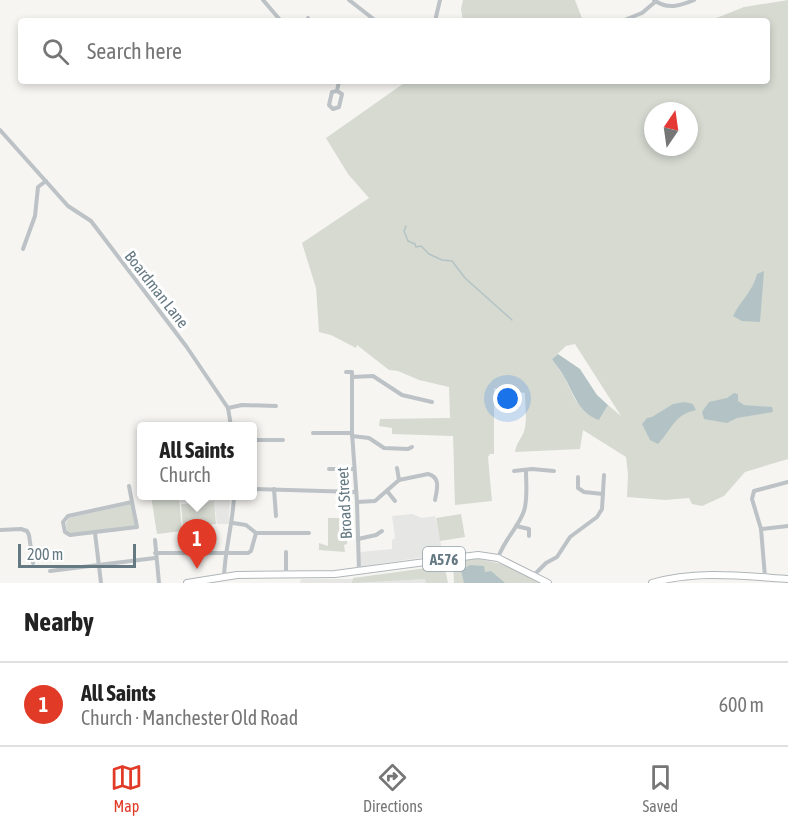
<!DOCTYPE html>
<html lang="en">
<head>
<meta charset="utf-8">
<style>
	body { margin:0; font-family:"Asap Condensed",sans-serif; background:#f2f2f2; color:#222 }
	.compass { position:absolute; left:644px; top:102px; width:54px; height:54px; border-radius:50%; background:#fff; box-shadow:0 3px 9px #0003; rotate:13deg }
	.scale { position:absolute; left:18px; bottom:15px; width:118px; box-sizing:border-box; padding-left:6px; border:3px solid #657983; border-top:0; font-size:16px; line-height:21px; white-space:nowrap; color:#657983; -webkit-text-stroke:4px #fff; paint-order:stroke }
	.you { position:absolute; left:508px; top:399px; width:21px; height:21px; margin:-15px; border:4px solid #fff; border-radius:50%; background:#1a73e8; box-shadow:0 0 0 9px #1a73e833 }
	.badge { display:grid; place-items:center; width:39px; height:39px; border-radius:50%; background:#e13a26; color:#fff; font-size:20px; font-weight:700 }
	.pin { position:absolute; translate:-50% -50px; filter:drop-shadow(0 2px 3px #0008) }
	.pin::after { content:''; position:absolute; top:32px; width:21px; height:18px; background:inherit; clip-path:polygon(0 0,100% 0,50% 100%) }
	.popup { position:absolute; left:137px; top:422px; width:120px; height:78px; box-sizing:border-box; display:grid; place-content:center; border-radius:6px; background:#fff; filter:drop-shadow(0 2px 4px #0005); font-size:20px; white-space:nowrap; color:#767676 }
	.popup b { font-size:22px; color:#222 }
	.popup::after { content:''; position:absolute; left:50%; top:100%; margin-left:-12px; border:12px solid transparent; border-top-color:#fff }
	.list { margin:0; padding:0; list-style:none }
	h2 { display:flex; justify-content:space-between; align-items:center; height:78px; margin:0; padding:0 24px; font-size:26px }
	h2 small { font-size:20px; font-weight:400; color:#767676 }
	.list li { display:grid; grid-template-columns:39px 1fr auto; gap:18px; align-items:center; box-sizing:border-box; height:84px; padding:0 24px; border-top:2px solid #e0e0e0 }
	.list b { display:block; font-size:22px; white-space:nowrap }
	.list p { margin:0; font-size:20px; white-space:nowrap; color:#767676 }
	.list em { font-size:20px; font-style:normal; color:#767676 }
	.icon { flex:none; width:33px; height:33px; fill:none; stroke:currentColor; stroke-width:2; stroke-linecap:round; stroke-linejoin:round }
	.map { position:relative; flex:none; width:788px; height:583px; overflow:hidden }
	.search { position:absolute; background:#fff; box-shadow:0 3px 9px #0003; left:18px; right:18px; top:18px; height:66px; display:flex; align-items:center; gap:15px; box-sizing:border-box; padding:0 21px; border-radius:6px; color:#767676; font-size:22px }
	.sheet { height:162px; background:#fff }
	nav { display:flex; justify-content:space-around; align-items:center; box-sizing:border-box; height:84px; border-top:2px solid #e0e0e0; background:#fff; font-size:16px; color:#767676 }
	nav a { display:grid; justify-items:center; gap:3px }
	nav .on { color:#e13a26 }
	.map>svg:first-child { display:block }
	.built { fill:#e6e7e5 }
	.green { fill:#d6dad1; fill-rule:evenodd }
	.water { fill:#b3c3c5 }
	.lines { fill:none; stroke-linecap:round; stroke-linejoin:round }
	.stream { stroke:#b3c3c5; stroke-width:1.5 }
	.primary-casing { stroke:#b0b6b9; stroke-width:8 }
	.street { stroke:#bcc2c5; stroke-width:4 }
	.primary { stroke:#fff; stroke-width:6 }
	.labels { text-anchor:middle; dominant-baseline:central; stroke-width:6; stroke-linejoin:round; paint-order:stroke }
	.shield { fill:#fff; stroke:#93a1a8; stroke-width:1.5 }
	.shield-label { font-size:15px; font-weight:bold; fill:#657983 }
	.street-label { font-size:16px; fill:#657983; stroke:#fff }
</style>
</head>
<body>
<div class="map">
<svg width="788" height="583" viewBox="0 0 788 583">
	<rect width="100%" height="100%" fill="#f6f5f2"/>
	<g class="built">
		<path d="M180,496H230L229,524H217L214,501L180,503Z"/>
		<path d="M412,514L422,518L435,516L443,554L360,567V552L392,549V540L395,538L392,516Z"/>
		<path d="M424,569L427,583H300L301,579H353Z"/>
	</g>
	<g class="green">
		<path d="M463,0H575L583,21H463L461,9Z"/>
		<path d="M788,0V459L745,472L724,496L702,506L692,504L689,498L665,500L627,497L628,474L626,457L583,430L580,449L515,452C517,442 519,442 523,434C528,423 525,405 525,393L494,388V454H490L488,457L492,501L455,505C454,482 454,459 453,436L392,434V428L379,426L380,419L450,418L449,387L419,380L398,371L389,370L357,345L356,348L331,335L319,332L316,288L302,243L369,198L348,174L326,138L407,81H767V21H709L744,7ZM653,111H689V147H653ZM575,344L621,416L608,405L599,420L576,401L564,377L552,359L566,346Z"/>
		<path d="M151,496H179L182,531L157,534Z"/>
		<path d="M214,501L216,524L207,525V551H185L181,504Z"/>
		<path d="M131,504L135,526L73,535L67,533L66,523L69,518Z"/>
		<path d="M461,514L465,537L440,541L436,518Z"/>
		<path d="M328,518H339V532H354V539L347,540V544L344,545L345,552L319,550V543L328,546Z"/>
		<path d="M475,558L502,564L540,583H454L453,564Z"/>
		<path d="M441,566L446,573L448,583H426L425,579L352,583L353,578Z"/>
	</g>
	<g class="water">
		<path d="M764,271L760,322L742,321L733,316C741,300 753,291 757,274Z"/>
		<path d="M558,354L580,369L597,395L608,405L599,420C578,413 574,393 563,375C560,370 555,364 552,359Z"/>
		<path d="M734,393L738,394V401L744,405L772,407L773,412L737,418L727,423L704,419L702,412L709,402L727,398Z"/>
		<path d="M685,402L693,404L696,410C675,414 671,430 658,444L650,440L642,424L647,418L652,417L673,404Z"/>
		<path d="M470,565L484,566L485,572L491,571L505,583H464L461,570Z"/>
	</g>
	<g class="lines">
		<path class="stream" d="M406,226L404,231L408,241L415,244L416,247L421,246L429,254L442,260L452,261L465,278L512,320"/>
		<g class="primary-casing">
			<g id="primary">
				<path d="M187,583L237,575L335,574L478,555L498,558L548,583"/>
				<path d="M652,583C696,570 743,576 788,579"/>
			</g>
		</g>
		<g class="street">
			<path d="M263,0L281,21"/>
			<path d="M349,0L376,21"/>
			<path d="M654,0C668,10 680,6 694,0"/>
			<path d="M308,18L310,21"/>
			<path d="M435,21L440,0"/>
			<path d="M622,21L642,13L655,2"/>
			<path d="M337,91L342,94L339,107L333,109L329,105L332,92L337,91L339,81"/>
			<path d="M0,130L68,206L91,221L186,346L228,408L231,426"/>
			<path d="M23,249L35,216L38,187L46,181"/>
			<path d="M346,372H352V433L357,502L359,571"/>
			<path d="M352,377L373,376L402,395L432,402"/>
			<path d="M228,408L242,405L276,406"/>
			<path d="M313,433H352"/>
			<path d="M352,436L369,438L384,448L408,449L412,447"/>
			<path d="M252,440H283"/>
			<path d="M397,468L399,480"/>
			<path d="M329,469H354"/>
			<path d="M514,471L532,469L554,471"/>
			<path d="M578,477V488L584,492L603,494"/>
			<path d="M129,486L132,502L68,516L63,522L65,532L70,535L137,527L132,502"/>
			<path d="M252,489L356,492"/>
			<path d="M274,489L276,516"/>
			<path d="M387,491L395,501"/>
			<path d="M357,502L375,501L399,480L428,474C441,477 437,490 435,500"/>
			<path d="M233,523L246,525L256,533H309"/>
			<path d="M516,526L529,529V536"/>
			<path d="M761,529L788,526"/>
			<path d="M0,530L21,529L27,531L29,535L33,563"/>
			<path d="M95,533L101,583"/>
			<path d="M358,539L376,535L382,531"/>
			<path d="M155,540L159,583"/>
			<path d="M286,552V574"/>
			<path d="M155,553H248L251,551L256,533"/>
			<path d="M498,558C504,540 518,528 524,511C528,498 526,484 526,471"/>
			<path d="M50,571L155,558"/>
			<path d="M534,575L546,563L557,557L570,537L597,517L602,509L604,475"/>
			<path d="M224,576C225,549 233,523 234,496"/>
			<path d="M765,577L761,529L752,499L754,491L788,482"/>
		</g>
		<use href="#primary" class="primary"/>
	</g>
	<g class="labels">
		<rect class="shield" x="423" y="547" width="42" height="24" rx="4.5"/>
		<g class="shield-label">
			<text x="444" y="559">A576</text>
		</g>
		<g class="street-label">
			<text transform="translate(157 289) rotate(52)">Boardman Lane</text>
			<text transform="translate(344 503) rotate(-93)">Broad Street</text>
		</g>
	</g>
</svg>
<svg class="compass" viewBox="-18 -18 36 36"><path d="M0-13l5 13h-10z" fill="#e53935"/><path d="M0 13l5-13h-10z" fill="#767676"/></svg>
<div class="scale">200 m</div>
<div class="you"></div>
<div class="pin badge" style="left:197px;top:569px">1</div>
<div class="popup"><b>All Saints</b>Church</div>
<div class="search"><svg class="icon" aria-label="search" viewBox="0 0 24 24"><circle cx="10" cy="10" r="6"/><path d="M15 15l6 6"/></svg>Search here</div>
</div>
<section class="sheet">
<h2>Nearby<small></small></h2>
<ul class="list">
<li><span class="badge">1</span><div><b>All Saints</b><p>Church · Manchester Old Road</p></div><em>600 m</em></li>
</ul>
</section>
<nav>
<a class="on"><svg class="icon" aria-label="map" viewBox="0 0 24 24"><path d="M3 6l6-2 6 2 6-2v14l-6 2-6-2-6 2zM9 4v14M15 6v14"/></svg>Map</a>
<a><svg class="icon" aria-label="directions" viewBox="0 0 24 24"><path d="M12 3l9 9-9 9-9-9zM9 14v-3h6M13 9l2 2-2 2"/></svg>Directions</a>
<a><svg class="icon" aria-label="saved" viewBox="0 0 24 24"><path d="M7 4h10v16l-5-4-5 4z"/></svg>Saved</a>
</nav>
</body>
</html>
